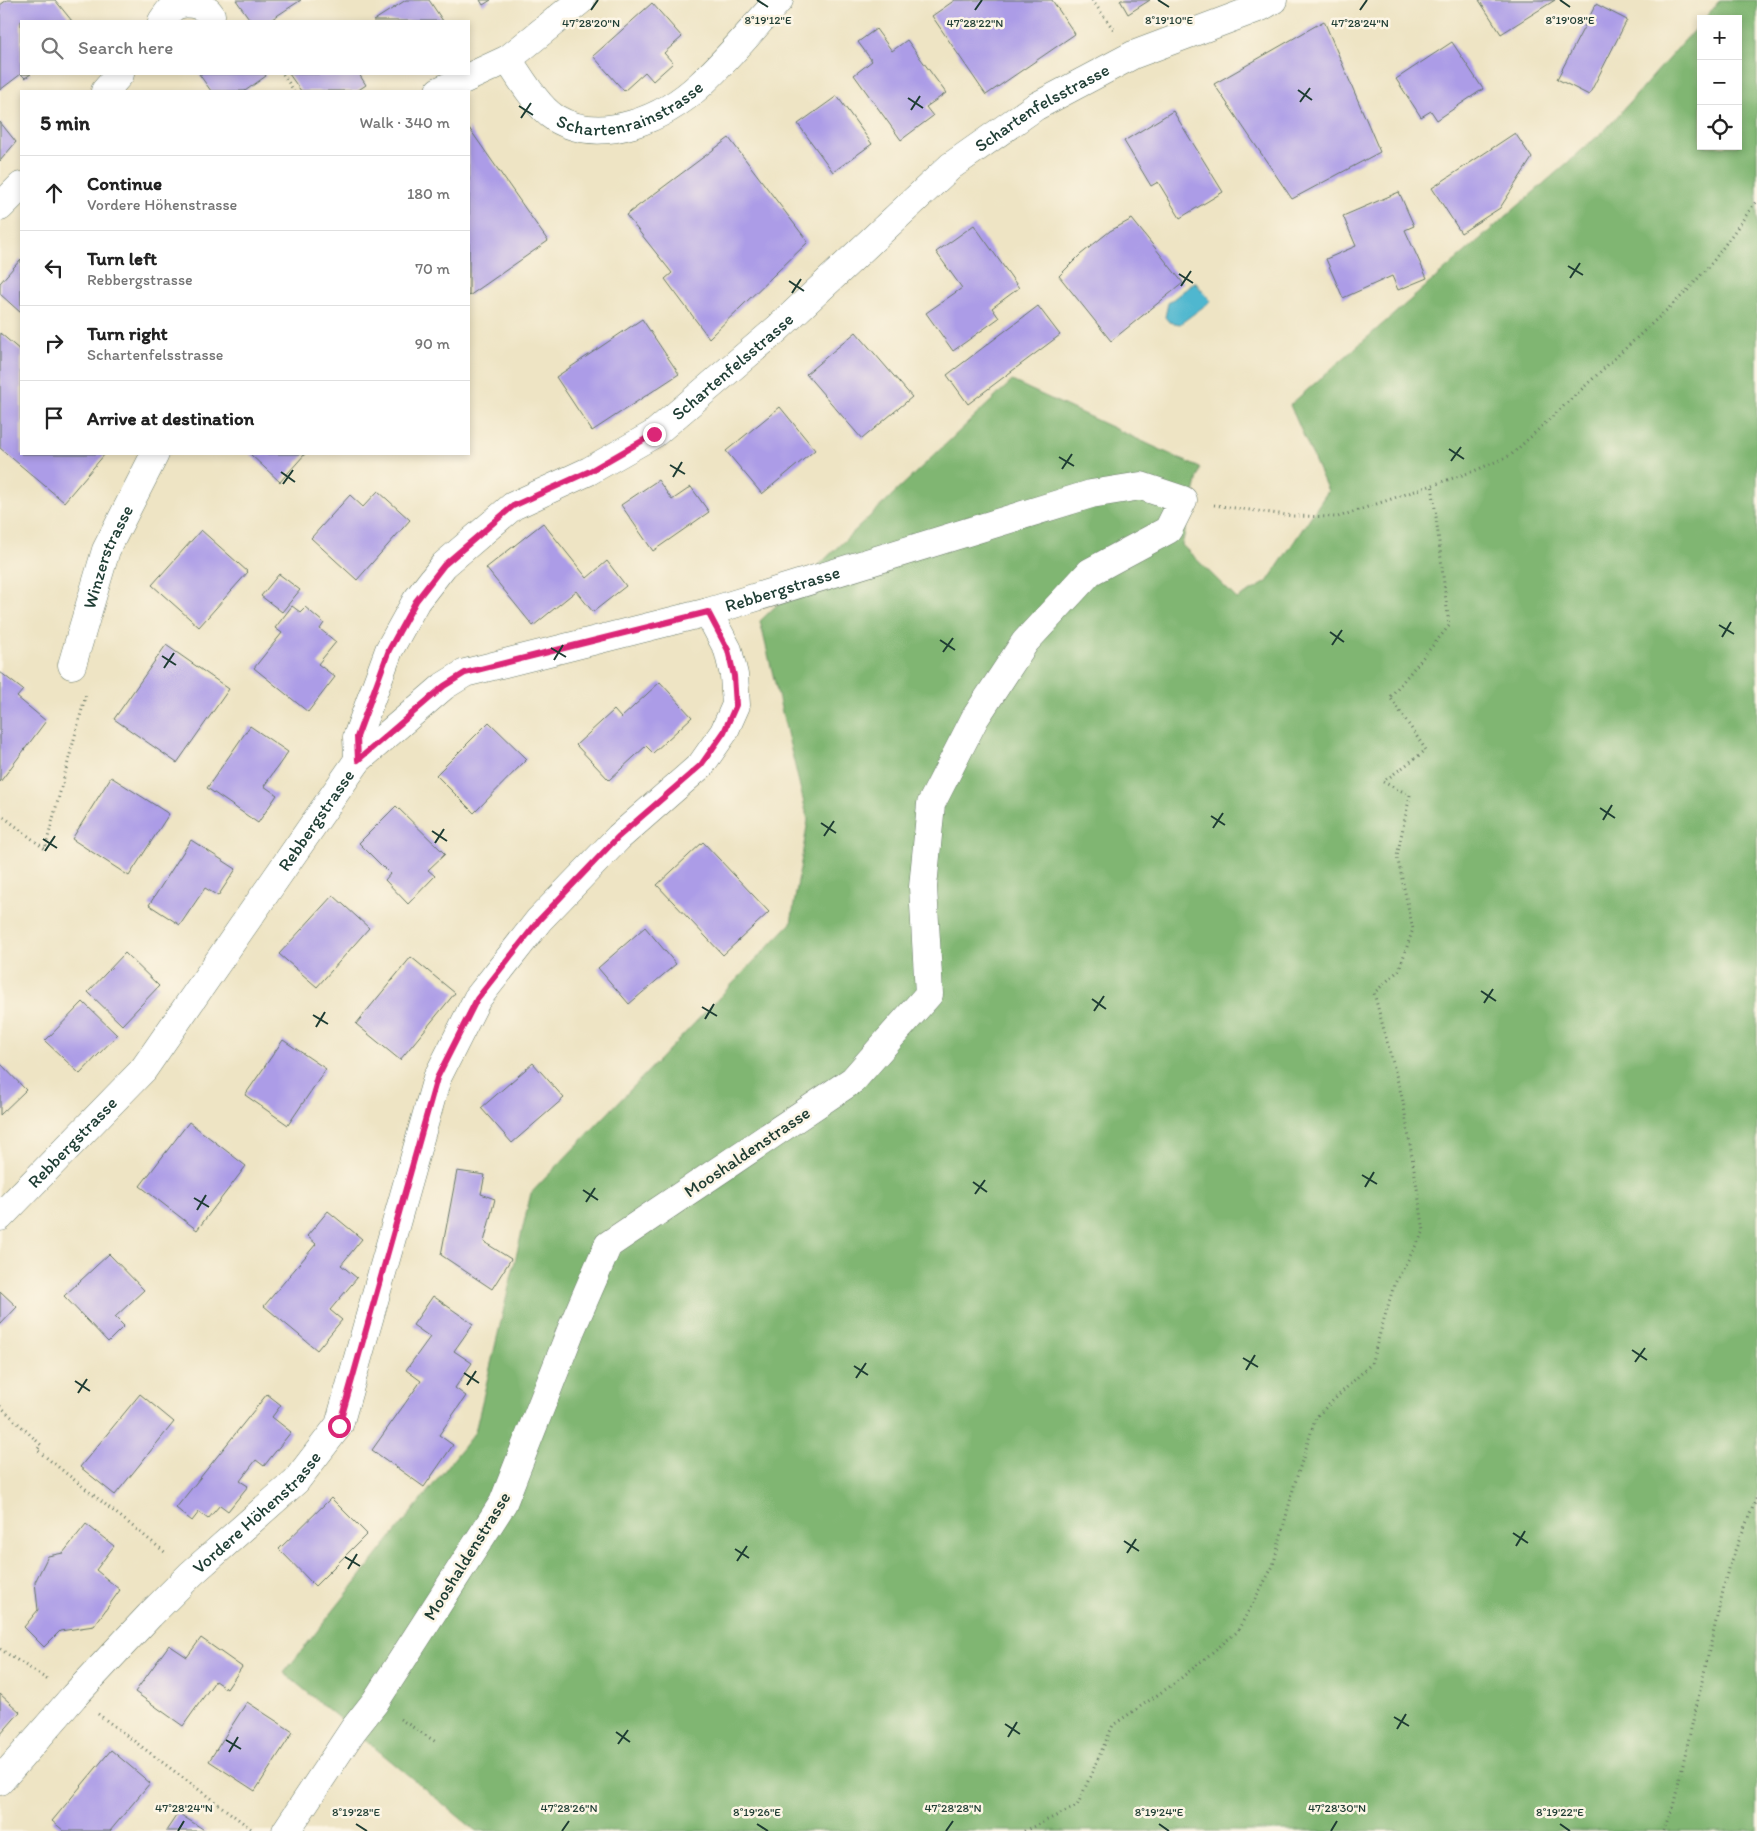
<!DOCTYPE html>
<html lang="en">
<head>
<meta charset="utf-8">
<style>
	body { margin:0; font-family:Itim,sans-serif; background:#f6f6f6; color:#222 }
	.controls { position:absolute; right:15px; top:15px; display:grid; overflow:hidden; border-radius:0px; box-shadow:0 2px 8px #0003 }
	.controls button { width:45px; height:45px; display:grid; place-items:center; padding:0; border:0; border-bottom:1px solid #e0e0e0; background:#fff; color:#222; font:25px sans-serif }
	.stop { position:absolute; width:15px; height:15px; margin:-11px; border:4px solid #db2777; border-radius:50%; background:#fff }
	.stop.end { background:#db2777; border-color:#fff; box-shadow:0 1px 5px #0008 }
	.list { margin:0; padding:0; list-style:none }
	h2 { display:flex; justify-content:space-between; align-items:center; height:65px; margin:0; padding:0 20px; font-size:21px }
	h2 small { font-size:16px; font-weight:400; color:#767676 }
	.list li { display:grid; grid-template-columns:32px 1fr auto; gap:15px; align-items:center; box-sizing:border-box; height:75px; padding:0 20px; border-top:1px solid #e0e0e0 }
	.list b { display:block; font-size:19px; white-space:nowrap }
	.list p { margin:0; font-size:16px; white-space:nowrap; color:#767676 }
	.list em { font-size:16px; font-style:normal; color:#767676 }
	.icon { flex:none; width:28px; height:28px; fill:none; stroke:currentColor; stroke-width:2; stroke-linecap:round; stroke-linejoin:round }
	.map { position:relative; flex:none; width:1757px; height:1831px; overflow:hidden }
	.search { position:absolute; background:#fff; box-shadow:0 2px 8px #0003; left:20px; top:20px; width:450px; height:55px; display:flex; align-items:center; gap:12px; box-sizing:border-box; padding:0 18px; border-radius:0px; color:#767676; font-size:19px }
	.panel { position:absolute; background:#fff; box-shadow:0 2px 8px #0003; left:20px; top:90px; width:450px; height:365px; border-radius:0px }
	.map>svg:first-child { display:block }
	.forest { fill:#80b672; stroke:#507a53 }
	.water { fill:#50b7cf; stroke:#387a82 }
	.building { fill:#ac9ce7 }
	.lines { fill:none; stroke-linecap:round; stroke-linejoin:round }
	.minor-casing { stroke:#677766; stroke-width:29 }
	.path { stroke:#677766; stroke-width:3; stroke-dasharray:1 4; stroke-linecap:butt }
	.minor { stroke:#fff; stroke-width:28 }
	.route { stroke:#db2777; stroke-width:6 }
	.ticks { fill:none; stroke:#1f3d34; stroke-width:2 }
	.labels { text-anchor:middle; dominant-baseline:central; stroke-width:5; stroke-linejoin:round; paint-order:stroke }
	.street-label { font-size:18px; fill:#1f3d34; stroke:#fcf5e5 }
	.ticks-label { font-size:12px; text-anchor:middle; fill:#1f3d34; stroke:#fcf5e5; stroke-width:5; stroke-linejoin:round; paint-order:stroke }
</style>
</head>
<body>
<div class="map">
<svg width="1757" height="1831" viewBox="0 0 1757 1831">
	<rect width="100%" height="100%" fill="#fcf5e5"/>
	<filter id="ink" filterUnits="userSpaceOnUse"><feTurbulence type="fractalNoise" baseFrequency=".02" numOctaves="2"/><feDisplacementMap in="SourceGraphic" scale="10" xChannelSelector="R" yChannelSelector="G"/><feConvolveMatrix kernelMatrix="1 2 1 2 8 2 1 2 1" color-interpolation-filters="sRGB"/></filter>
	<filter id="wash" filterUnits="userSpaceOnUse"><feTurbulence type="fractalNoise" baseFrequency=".0096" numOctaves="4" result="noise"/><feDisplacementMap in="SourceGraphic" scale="20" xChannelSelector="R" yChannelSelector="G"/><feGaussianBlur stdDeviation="1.12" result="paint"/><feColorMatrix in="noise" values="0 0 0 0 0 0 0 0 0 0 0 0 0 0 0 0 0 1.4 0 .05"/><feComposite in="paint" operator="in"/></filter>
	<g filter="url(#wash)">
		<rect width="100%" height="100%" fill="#eee4c4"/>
		<path class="forest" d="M1720,0H1757V1831H476L284,1673L475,1432L531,1193L791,923L808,820L760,621L1012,381L1200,468L1182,545L1237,599L1267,582L1328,491L1290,405L1606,129L1701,22V146H1738V19H1704Z"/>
		<path class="water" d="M1195,282L1211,301L1180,324L1169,322L1165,317L1168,303Z"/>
		<g id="blocks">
			<g class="building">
				<path d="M7,0H55L72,21H21V74H31L25,78L21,74L0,90V5Z"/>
				<path d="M236,0H301L269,21H251Z"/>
				<path d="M406,0H429L443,21H373Z"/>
				<path d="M480,0H491L483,5Z"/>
				<path d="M955,0H1052L1075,34L986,95L932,16Z"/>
				<path d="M1120,0H1150L1128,14Z"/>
				<path d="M1479,0H1555L1501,34Z"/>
				<path d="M652,3L682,37L664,53L673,63L653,81L645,72L624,91L593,56Z"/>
				<path d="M1596,4L1627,20L1589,95L1557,79Z"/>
				<path d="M1324,21L1380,152L1292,199L1214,84Z"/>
				<path d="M876,29L892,51L907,40L946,93L926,107L933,116L901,140L854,75L872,61L858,42Z"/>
				<path d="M1452,42L1483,89L1437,120L1431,111L1421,117L1396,79Z"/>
				<path d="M199,74H265L266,76L245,91H211Z"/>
				<path d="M289,74H359L366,85L357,91H301Z"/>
				<path d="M837,96L872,144L833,172L798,124Z"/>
				<path d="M1173,111L1223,192L1180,218L1158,182L1151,186L1124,141Z"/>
				<path d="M0,122L16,142L0,161Z"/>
				<path d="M469,128L548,241L469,296Z"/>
				<path d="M1515,133L1532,158L1500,208L1461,233L1432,188Z"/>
				<path d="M729,138L808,242L709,338L665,279L672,273L626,215Z"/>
				<path d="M1399,192L1414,226L1405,230L1427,278L1398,290L1392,276L1343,298L1326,259L1356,246L1343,216Z"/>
				<path d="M1132,219L1183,283L1111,341L1059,276L1080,255L1110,231Z"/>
				<path d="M974,225L1019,288L992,308L999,318L953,351L926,313L962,288L936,252Z"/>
				<path d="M21,259V313L0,294V283Z"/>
				<path d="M1038,306L1060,335L968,404L947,375Z"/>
				<path d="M642,319L679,374L592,431L556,377Z"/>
				<path d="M856,332L912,397L862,439L806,374Z"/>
				<path d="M0,333L21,351V454H105L64,502L0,448Z"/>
				<path d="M780,407L815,450L762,494L726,451Z"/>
				<path d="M250,454H305L280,482Z"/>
				<path d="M658,480L672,500L691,487L709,512L653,551L621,505Z"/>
				<path d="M378,491L410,520L357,580L311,538L350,495L363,507Z"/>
				<path d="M543,523L587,578L607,561L626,586L593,612L576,591L533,626L486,568Z"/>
				<path d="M201,530L248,572L199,627L152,585Z"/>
				<path d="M279,574L300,590L282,612L261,596Z"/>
				<path d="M292,606L300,612L305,607L324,623L320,629L336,642L318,664L335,677L308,712L254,668L282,633L275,628Z"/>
				<path d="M166,645L229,689L177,763L114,719Z"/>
				<path d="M0,672L23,690L17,697L46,721L0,782Z"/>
				<path d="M660,682L692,717L653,753L646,746L609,780L576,745L614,710L621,718Z"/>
				<path d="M489,722L527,759L474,813L436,775Z"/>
				<path d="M250,726L288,752L264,786L277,795L258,823L207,788Z"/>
				<path d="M111,777L169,814L129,876L72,839Z"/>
				<path d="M396,806L445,854L428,870L435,876L408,904L385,880L390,874L359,843Z"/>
				<path d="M191,840L236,869L218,896L205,888L180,925L149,905Z"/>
				<path d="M703,842L769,912L723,955L657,885Z"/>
				<path d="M333,895L369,928L317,987L279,954Z"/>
				<path d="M645,927L676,964L629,1004L598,968Z"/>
				<path d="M125,953L159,986L122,1025L88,992Z"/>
				<path d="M411,957L455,993L400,1060L356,1024Z"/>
				<path d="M83,1002L117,1035L80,1074L45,1041Z"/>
				<path d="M283,1040L326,1069L288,1125L245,1095Z"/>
				<path d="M0,1063L26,1090L0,1115Z"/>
				<path d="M533,1063L564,1098L512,1143L481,1108Z"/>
				<path d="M189,1122L246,1166L197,1230L140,1186Z"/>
				<path d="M457,1171L485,1175L481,1194L495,1199L484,1242L511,1259L492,1289L441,1255Z"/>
				<path d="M328,1211L362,1239L341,1265L357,1278L330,1310L342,1320L317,1350L264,1306L316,1244L307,1236Z"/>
				<path d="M109,1254L144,1290L115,1317L124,1326L108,1342L64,1296Z"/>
				<path d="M0,1291L17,1307L0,1325Z"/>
				<path d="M433,1296L473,1324L454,1351L472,1363L455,1388L466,1396L439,1435L453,1445L424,1487L372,1450L421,1381L406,1370L430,1337L413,1325Z"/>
				<path d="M140,1394L174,1422L115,1495L80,1467Z"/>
				<path d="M267,1394L281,1405L272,1417L291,1432L264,1466L256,1460L240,1481L248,1486L228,1511L220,1505L208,1519L199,1512L192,1521L176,1508Z"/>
				<path d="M331,1498L367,1534L315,1586L279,1549Z"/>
				<path d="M86,1524L114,1546L96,1570L120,1590L94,1626L60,1631L44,1647L24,1627L38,1610L35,1582L48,1556L63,1553Z"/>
				<path d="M201,1638L242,1667L227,1689L215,1681L183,1726L135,1692L169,1645L187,1657Z"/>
				<path d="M0,1694L20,1712L0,1735Z"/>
				<path d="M247,1702L293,1732L255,1791L209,1761Z"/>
				<path d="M111,1750L150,1783L110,1831H64L52,1821Z"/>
				<path d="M178,1813L206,1831H166Z"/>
			</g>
		</g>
	</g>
	<g filter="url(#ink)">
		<use href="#blocks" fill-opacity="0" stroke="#677766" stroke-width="1"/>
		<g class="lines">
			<g class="minor-casing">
				<g id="minor">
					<path id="s1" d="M581,0L508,59C518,75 538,108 555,118C602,146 665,118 701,84C729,58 753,28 779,0"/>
					<path d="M162,21C165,17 168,12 172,8C183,0 203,3 211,15"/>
					<path d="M105,91L120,74"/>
					<path d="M439,91L508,59"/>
					<path d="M0,207L21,186"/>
					<path id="s2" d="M72,665L106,550L155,454"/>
					<path id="s3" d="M358,760L357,737L389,650L416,601L444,565L513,506L589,471L654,434L777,329L951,166L1035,107L1133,55L1261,7L1273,0"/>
					<path id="s4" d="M0,1217L143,1070L358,760L444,686L465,673L708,612L1091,494L1141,486L1183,500L1168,530L1090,572L1025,642L975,718L931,804L923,887L929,994L853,1080L608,1245L571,1330L503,1503L375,1702L353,1730L286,1831"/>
					<path id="s5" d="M0,1781L74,1696L150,1615L191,1574L296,1481L339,1425L437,1078L477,999L539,920L619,837L701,765L724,732L736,705L734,675L728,650L708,612"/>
				</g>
			</g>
			<g class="path">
				<path d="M1092,0L1114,30"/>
				<path d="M283,74L294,91"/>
				<path d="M1214,505L1293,516L1338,517L1474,471L1511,455L1687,291L1714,260L1757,200"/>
				<path d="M0,814L45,849L86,694"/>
				<path d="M0,1406L41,1445L37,1450L166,1553"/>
				<path d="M0,1649L48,1680"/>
				<path d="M98,1714L254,1831"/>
				<path d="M400,1719L436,1742"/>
				<path d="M1024,1831L1077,1806L1113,1725L1175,1683L1237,1632L1273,1566L1294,1486L1316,1417L1371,1364L1394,1285L1424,1231L1403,1101L1374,993L1399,970L1413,929L1397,856L1410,795L1383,782L1426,750L1390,697L1449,626L1432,483"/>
				<path d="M1663,1831L1673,1807L1729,1565L1757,1497"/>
			</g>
			<use href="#minor" class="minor"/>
		</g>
	</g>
	<g class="lines" filter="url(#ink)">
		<path class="route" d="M339,1426L437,1078L477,999L539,920L618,837L701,765L724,732L736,705L734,676L728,650L708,612L465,673L444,686L358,760L357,737L389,650L416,601L444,565L513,506L590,471L654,434"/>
	</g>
	<path class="ticks" d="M757,0L768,7M1158,0L1169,7M1560,0L1570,7M591,10L598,0M975,10L982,0M1360,10L1367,0M1298,90L1312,100M908,98L923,108M1300,102L1310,88M519,106L533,115M911,110L920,96M521,118L531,103M1568,266L1583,275M1179,274L1193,283M1570,278L1580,263M789,281L804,291M1181,286L1191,271M792,293L801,279M1449,449L1464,459M1059,457L1074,466M1451,461L1461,447M670,465L685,474M1062,469L1072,454M281,472L295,482M673,477L682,462M283,484L293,470M1719,625L1734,634M1330,632L1344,642M1722,637L1731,622M940,640L955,650M1332,645L1342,630M551,648L566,657M943,652L953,638M162,656L176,665M554,660L563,645M164,668L174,653M1600,808L1615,818M1211,816L1225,825M1603,820L1612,805M821,823L836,833M1213,828L1223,813M432,831L447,841M824,836L834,821M43,839L57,848M435,843L444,829M45,851L55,836M1481,991L1496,1001M1092,999L1106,1009M1484,1003L1493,989M702,1007L717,1016M1094,1011L1104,996M313,1015L328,1024M705,1019L714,1004M316,1027L325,1012M1362,1175L1377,1184M973,1182L987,1192M1365,1187L1374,1172M583,1190L598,1200M975,1194L985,1180M194,1198L209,1207M586,1202L595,1188M197,1210L206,1195M1632,1350L1647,1360M1243,1358L1258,1367M1635,1362L1645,1348M854,1366L868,1375M1246,1370L1255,1355M464,1373L479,1383M856,1378L866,1363M75,1381L90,1391M467,1385L476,1371M78,1393L87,1379M1513,1533L1528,1543M1124,1541L1139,1551M1516,1546L1525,1531M735,1549L749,1558M1127,1553L1136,1539M345,1557L360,1566M737,1561L747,1546M348,1569L357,1554M1394,1717L1409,1726M1005,1724L1020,1734M1397,1729L1406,1714M616,1732L630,1742M1008,1737L1017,1722M226,1740L241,1749M618,1744L628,1730M229,1752L238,1737M356,1824L367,1831M757,1824L768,1831M1159,1824L1169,1831M1560,1824L1570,1831M178,1831L184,1821M562,1831L569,1821M946,1831L953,1821M1331,1831L1337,1821"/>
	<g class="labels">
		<g class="street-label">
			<text stroke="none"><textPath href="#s1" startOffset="251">Schartenrainstrasse</textPath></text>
			<text stroke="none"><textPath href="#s3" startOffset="975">Schartenfelsstrasse</textPath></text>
			<text stroke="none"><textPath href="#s3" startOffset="570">Schartenfelsstrasse</textPath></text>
			<text stroke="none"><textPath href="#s2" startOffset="114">Winzerstrasse</textPath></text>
			<text stroke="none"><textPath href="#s4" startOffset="1049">Rebbergstrasse</textPath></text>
			<text stroke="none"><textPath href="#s4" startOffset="509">Rebbergstrasse</textPath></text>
			<text stroke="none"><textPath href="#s4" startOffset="104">Rebbergstrasse</textPath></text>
			<text transform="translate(747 1152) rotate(-34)">Mooshaldenstrasse</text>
			<text stroke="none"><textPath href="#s5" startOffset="372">Vordere Höhenstrasse</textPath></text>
			<text transform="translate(467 1556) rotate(-58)">Mooshaldenstrasse</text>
		</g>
	</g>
	<g class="ticks-label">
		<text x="768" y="24">8°19'12"E</text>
		<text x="1169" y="24">8°19'10"E</text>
		<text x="1570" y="24">8°19'08"E</text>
		<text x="591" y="27">47°28'20"N</text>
		<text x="975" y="27">47°28'22"N</text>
		<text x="1360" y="27">47°28'24"N</text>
		<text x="184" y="1812">47°28'24"N</text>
		<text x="569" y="1812">47°28'26"N</text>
		<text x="953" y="1812">47°28'28"N</text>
		<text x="1337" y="1812">47°28'30"N</text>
		<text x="356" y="1816">8°19'28"E</text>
		<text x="757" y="1816">8°19'26"E</text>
		<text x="1159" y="1816">8°19'24"E</text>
		<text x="1560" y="1816">8°19'22"E</text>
	</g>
</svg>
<div class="controls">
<button>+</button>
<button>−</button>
<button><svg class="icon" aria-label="locate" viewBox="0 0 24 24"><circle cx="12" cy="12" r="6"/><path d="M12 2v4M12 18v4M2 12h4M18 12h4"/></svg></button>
</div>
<div class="stop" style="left:339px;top:1426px"></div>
<div class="stop end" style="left:654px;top:434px"></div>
<div class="search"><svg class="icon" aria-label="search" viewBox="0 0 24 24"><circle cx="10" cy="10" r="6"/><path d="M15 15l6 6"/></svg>Search here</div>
<section class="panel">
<h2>5 min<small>Walk · 340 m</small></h2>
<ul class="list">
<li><svg class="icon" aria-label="ahead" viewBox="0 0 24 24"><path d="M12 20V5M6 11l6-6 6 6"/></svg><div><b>Continue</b><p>Vordere Höhenstrasse</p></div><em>180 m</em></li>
<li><svg class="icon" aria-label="left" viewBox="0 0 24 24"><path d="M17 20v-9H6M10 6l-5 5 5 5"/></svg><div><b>Turn left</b><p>Rebbergstrasse</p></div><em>70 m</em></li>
<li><svg class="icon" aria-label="right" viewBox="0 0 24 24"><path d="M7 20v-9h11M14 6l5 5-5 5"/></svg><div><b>Turn right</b><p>Schartenfelsstrasse</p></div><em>90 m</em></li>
<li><svg class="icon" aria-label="arrive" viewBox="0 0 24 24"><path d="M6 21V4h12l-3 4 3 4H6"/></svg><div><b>Arrive at destination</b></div></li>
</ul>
</section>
</div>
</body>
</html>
